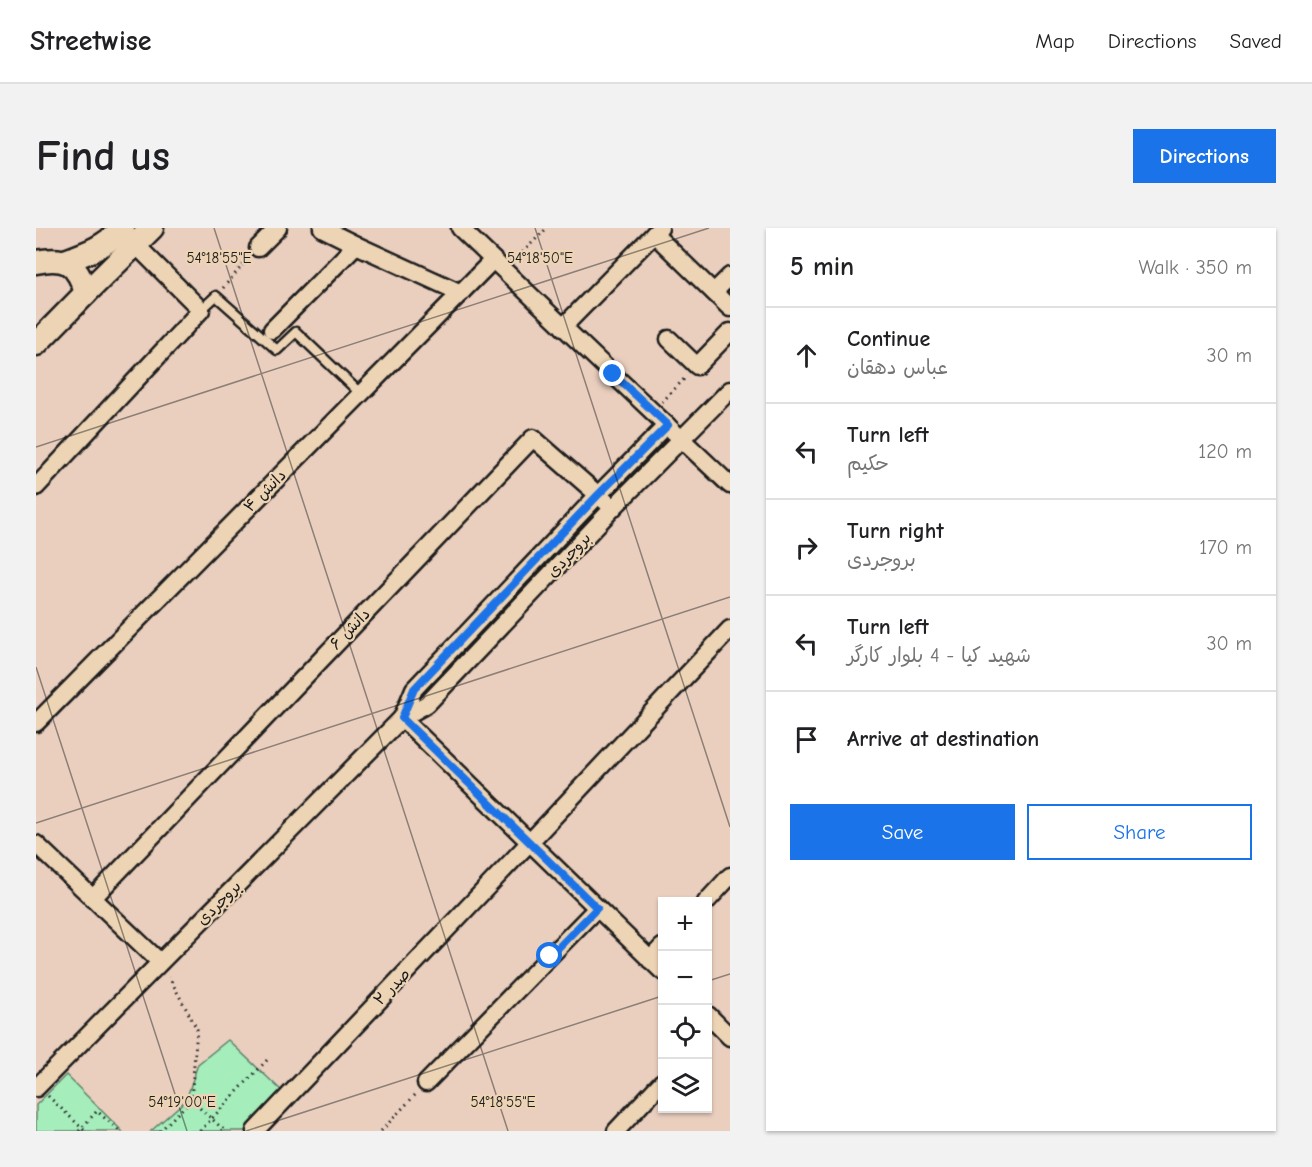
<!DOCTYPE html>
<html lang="en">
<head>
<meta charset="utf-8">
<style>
	body { margin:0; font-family:"Comic Neue","Playpen Sans Arabic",sans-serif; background:#f2f2f2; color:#202124 }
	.controls { position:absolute; right:18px; bottom:18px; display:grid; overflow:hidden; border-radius:0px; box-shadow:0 2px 4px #0004 }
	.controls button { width:54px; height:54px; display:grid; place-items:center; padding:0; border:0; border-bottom:2px solid #e0e0e0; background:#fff; color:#202124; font:30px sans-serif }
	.stop { position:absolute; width:18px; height:18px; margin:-14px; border:4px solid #1a73e8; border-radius:50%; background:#fff }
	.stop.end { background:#1a73e8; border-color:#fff; box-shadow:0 2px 6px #0008 }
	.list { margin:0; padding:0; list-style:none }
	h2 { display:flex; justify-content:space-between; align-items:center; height:78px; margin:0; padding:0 24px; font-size:26px }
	h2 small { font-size:20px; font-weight:400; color:#757577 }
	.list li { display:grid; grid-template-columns:39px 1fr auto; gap:18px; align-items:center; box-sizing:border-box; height:96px; padding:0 24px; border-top:2px solid #e0e0e0 }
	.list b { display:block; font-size:22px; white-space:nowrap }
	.list p { margin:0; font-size:20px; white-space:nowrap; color:#757577 }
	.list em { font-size:20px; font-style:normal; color:#757577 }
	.actions { display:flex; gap:12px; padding:18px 24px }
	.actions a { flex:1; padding:14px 0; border:2px solid #1a73e8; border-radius:0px; text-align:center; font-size:21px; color:#1a73e8 }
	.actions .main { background:#1a73e8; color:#fff }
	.icon { flex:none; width:33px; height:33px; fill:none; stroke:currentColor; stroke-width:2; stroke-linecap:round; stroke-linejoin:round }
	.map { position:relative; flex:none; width:694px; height:903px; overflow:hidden; border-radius:0px }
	header { display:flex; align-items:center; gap:36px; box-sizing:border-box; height:84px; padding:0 30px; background:#fff; border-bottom:2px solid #e0e0e0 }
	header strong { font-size:28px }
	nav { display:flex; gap:33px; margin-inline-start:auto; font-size:21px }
	.intro { display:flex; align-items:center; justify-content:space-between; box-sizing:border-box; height:144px; padding:0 36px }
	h1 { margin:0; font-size:42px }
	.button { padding:15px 27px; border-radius:0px; background:#1a73e8; color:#fff; font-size:21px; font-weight:700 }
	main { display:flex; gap:36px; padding:0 36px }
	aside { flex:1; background:#fff; border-radius:0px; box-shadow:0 2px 4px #0004 }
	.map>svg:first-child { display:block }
	.green { fill:#a5edbb; stroke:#60846c; stroke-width:1.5 }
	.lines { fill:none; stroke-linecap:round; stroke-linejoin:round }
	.lane-casing { stroke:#1c1c1c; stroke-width:13 }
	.street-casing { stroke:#1c1c1c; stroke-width:21 }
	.secondary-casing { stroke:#1c1c1c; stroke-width:27 }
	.path { stroke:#1c1c1c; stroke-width:3; stroke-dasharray:1.5 4.5; stroke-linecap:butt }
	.lane { stroke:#edd4b5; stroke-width:8 }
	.street { stroke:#edd4b5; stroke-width:16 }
	.secondary { stroke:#edd4b5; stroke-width:22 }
	.route { stroke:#1a73e8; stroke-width:8 }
	.ticks { fill:none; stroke:#1c1c1c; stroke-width:1.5; stroke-opacity:0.45 }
	.labels { text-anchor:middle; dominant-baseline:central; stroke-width:4.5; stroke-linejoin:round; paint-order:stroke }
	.street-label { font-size:16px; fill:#1c1c1c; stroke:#edd4b5 }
	.ticks-label { font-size:15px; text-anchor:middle; fill:#1c1c1c; stroke:#edd4b5; stroke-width:4.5; stroke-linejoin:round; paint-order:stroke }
</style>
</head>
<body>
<header>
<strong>Streetwise</strong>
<nav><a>Map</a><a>Directions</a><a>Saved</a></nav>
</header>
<div class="intro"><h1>Find us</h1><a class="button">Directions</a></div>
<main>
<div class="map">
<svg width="694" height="903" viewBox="0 0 694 903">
	<rect width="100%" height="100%" fill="#eacfbf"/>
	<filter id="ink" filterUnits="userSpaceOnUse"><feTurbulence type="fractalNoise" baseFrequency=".0167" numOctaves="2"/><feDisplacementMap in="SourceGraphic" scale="12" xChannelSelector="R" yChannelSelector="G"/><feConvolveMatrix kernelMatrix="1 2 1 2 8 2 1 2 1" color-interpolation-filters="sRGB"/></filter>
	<g filter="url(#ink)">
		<g class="green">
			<path d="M192,812L248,865L209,903H115L150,872L162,836Z"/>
			<path d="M30,847L86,903H0V877Z"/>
		</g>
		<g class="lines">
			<g class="lane-casing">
				<path id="lane" d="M165,82L180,68L241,122L260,104L325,166"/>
			</g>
			<g class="street-casing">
				<g id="street">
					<path d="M286,0L320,17L425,65"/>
					<path d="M424,0L564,134L694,257"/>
					<path d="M618,6L694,80"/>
					<path d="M222,20L242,0"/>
					<path d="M678,64L694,48"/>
					<path d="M527,99L624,0"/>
					<path d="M236,102L320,17"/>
					<path d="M633,111L661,138L694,104"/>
					<path d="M0,259L165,82L100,17"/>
					<path d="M366,490L378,461L562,267L631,197"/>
					<path d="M366,490L626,743"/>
					<path d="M0,495L457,32"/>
					<path d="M0,616L124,734"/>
					<path d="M57,670L497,210L577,280"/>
					<path d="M670,674L694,648"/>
					<path d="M614,732L626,719"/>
					<path d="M672,787L694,809"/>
					<path d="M390,855L561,680"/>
					<path d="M0,860L366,490L391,476L577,280L694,162"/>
					<path d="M219,903L493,615L694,401"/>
					<path d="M580,903L626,854"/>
				</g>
			</g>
			<g class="secondary-casing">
				<g id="secondary">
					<path d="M29,33C54,24 68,19 87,0"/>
					<path d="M0,34C30,28 41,35 50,65L0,116"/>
					<path d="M50,65L116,0"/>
				</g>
			</g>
			<g class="path">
				<path d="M478,33L511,0"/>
				<path d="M187,60L212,31"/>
				<path d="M626,174L651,148"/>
				<path d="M12,868L49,903"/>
				<path d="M155,872L189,903"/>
				<path d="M43,903L61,883L83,903"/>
				<path d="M124,903L155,872L161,801L133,749"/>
				<path d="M164,903L233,830"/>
				<path d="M345,903L381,865"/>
			</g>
			<use href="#lane" class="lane"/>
			<use href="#street" class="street"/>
			<use href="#secondary" class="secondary"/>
		</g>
	</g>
	<g class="lines" filter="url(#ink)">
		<path class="route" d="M514,728L561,680L366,490L378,461L562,267L632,197L577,146"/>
	</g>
	<path class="ticks" d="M178,0L472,903M499,0L694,599M0,219L673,0M0,439L151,903M0,595L694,369M672,753L694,746M210,903L626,768"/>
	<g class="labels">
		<g class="street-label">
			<text transform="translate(229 263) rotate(-45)">دانش ۴</text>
			<text transform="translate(533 327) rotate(-46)">بروجردی</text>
			<text transform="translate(314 401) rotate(-46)">دانش ۶</text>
			<text transform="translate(183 675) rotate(-45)">بروجردی</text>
			<text transform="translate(356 759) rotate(-46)">صدر ۲</text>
		</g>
	</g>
	<g class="ticks-label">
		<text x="183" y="35">54°18'55"E</text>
		<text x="504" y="35">54°18'50"E</text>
		<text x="146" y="879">54°19'00"E</text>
		<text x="467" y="879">54°18'55"E</text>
	</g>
</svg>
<div class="controls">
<button>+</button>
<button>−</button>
<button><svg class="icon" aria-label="locate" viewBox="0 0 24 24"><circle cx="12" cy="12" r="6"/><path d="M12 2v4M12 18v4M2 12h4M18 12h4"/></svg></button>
<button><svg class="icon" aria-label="layers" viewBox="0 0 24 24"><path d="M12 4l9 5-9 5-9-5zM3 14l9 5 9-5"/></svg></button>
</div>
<div class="stop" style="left:514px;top:728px"></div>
<div class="stop end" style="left:577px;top:146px"></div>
</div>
<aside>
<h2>5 min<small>Walk · 350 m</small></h2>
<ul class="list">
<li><svg class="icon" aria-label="ahead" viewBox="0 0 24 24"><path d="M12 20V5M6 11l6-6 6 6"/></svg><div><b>Continue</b><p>عباس دهقان</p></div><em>30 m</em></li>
<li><svg class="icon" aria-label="left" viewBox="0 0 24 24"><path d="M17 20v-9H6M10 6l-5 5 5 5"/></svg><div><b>Turn left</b><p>حکیم</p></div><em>120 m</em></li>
<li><svg class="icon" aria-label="right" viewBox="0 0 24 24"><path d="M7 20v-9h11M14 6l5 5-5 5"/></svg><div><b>Turn right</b><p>بروجردی</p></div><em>170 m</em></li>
<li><svg class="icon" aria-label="left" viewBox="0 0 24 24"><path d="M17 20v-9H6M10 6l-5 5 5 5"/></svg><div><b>Turn left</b><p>شهید کیا - 4 بلوار کارگر</p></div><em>30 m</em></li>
<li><svg class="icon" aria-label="arrive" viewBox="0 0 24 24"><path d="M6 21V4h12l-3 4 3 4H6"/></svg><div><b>Arrive at destination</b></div></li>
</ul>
<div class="actions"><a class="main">Save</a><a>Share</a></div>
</aside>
</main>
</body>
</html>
